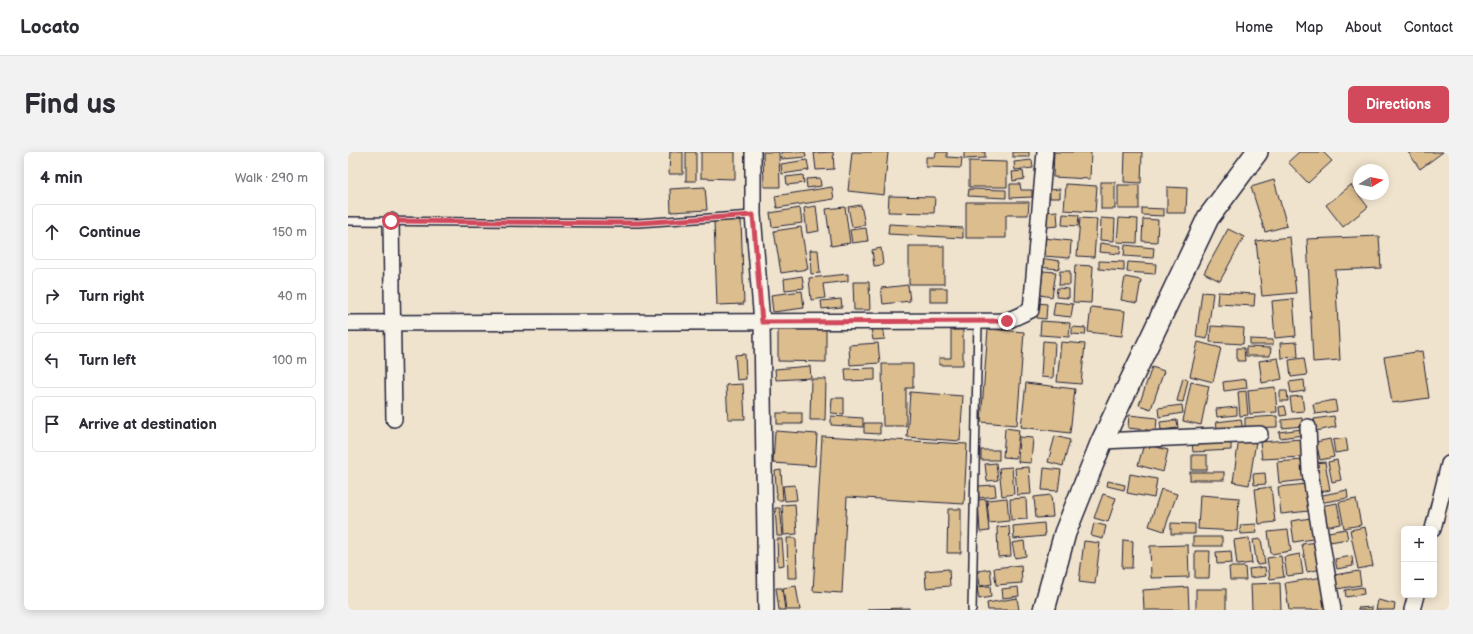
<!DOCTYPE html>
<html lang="en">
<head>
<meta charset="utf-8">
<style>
	body { margin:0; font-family:"Balsamiq Sans",sans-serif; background:#f2f2f3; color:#2b2b33 }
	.controls { position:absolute; right:12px; bottom:12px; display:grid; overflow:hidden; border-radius:6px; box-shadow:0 2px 10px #0003 }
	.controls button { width:36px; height:36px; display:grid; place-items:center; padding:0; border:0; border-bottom:1px solid #e1e1e2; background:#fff; color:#2b2b33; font:20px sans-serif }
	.compass { position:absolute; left:1005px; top:12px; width:36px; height:36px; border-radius:50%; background:#fff; box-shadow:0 2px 10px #0003; rotate:80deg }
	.stop { position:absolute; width:12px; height:12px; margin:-9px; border:3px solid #d1495b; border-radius:50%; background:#fff }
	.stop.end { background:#d1495b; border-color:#fff; box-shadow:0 1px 4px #0008 }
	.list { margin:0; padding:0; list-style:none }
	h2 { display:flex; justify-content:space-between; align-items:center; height:52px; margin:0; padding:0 16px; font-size:17px }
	h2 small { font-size:13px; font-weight:400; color:#7c7c81 }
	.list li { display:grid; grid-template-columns:26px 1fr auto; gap:12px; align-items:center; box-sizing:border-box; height:56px; margin:0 8px 8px; padding:0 8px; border:1px solid #e1e1e2; border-radius:6px }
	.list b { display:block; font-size:15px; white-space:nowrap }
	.list em { font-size:13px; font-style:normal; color:#7c7c81 }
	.icon { flex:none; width:22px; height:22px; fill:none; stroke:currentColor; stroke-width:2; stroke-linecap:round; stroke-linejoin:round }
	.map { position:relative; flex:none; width:1101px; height:458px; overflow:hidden; border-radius:6px }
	header { display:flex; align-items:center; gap:24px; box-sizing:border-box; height:56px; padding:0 20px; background:#fff; border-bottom:1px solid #e1e1e2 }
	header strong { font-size:19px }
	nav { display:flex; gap:22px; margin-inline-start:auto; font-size:14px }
	.intro { display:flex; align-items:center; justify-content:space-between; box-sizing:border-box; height:96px; padding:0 24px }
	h1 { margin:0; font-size:28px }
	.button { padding:10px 18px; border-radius:6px; background:#d1495b; color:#fff; font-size:14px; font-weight:700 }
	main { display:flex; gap:24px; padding:0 24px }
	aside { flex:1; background:#fff; border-radius:6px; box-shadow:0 2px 10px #0003 }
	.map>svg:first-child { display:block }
	.building { fill:#dbbd8e; stroke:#22223b }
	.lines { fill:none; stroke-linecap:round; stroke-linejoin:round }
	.service-casing { stroke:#22223b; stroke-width:10 }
	.minor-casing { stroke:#22223b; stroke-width:18 }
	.secondary-casing { stroke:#22223b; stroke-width:24 }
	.service { stroke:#f7f3e8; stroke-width:7 }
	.minor { stroke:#f7f3e8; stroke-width:15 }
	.secondary { stroke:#f7f3e8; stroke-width:21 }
	.route { stroke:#d1495b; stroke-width:5 }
</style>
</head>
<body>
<header>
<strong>Locato</strong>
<nav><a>Home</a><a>Map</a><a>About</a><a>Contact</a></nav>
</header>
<div class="intro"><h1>Find us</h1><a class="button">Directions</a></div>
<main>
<aside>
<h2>4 min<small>Walk · 290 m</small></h2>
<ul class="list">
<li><svg class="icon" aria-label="ahead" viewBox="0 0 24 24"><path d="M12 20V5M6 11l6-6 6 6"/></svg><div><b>Continue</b></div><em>150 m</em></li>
<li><svg class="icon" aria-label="right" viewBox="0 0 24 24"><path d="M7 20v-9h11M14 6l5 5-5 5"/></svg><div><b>Turn right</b></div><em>40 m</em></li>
<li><svg class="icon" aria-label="left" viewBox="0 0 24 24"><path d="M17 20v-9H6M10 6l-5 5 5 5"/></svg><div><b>Turn left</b></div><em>100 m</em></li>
<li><svg class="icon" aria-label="arrive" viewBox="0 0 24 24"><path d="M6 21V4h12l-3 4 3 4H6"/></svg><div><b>Arrive at destination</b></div></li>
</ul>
</aside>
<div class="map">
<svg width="1101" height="458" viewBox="0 0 1101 458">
	<rect width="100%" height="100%" fill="#efe3cd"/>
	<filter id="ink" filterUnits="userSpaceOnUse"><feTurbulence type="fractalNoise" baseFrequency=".025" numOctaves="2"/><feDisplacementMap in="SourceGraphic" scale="8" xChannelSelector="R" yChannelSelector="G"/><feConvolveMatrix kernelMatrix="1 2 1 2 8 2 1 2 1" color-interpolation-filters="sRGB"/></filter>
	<g filter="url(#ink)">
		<g class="building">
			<path d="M322,0H335V22H321Z"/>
			<rect x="338" y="0" width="10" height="29"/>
			<path d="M353,0H387V27L353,26Z"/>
			<path d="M415,0H431L432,35H416Z"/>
			<path d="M433,0H457L458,5L434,7Z"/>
			<path d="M485,0L486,17L468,18L466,1Z"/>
			<path d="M504,0H540L536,43L500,39Z"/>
			<path d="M588,0H599V5L614,6L613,16L578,15V5H587Z"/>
			<path d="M616,0H637V6L616,7Z"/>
			<rect x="665" y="0" width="16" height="5"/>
			<path d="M706,0H743L742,27L705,25Z"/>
			<path d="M777,0H794L793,31L776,30Z"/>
			<path d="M951,0H975L984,9L960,31L940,10Z"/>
			<path d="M1060,0H1095L1072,17Z"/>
			<path d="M459,8L461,18L434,22L433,12Z"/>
			<path d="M684,8L685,16L667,18L666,10Z"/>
			<path d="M621,9L659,10V35H621Z"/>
			<path d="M675,19L676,27L665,29L664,20Z"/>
			<path d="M455,23L456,31L439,33L438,25Z"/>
			<path d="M472,26L473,34L459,36L458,27Z"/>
			<path d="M926,28L939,74L917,80L903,35Z"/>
			<rect x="753" y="30" width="14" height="27"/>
			<path d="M662,32H672L673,38H684V45L662,46Z"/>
			<path d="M718,32L749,34L747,60L716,58Z"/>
			<rect x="770" y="33" width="21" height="24"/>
			<path d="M1003,33L1020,55L995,75L978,53Z"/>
			<path d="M357,35L359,58L323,60L322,37Z"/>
			<path d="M484,35L486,47L429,56L427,44Z"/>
			<path d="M819,35L839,36L838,61H819Z"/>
			<path d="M621,37L658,38V46L620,44Z"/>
			<path d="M712,37V46H702L701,38Z"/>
			<path d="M541,44L587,45L586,61L540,60Z"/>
			<path d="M618,50H681L680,63H658V86H618Z"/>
			<path d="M513,53L517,73L504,75L500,55Z"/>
			<path d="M468,54L471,79L459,81L456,56Z"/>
			<path d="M497,55L502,91L483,94L478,57Z"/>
			<path d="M452,56L454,71L424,75L422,61Z"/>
			<path d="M794,56L816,57V64L794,63Z"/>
			<path d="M709,59L710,74L699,75L698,60Z"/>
			<path d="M715,62L731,63L730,74L714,73Z"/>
			<path d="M732,66L749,67L746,105L729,104Z"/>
			<path d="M753,66L767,67L766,89L752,88Z"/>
			<path d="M771,66L790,67L789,91L769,90Z"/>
			<path d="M795,67L810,68L809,90L794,89Z"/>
			<path d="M393,68L396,152L369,153L366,69Z"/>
			<path d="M541,72L615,76V86L540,82Z"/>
			<path d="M453,75L460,117L433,121L426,79Z"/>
			<path d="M518,76L520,89L504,91L502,78Z"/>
			<path d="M880,77L896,85L872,129L856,121Z"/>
			<path d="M1031,84L1033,116L987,118L992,208L965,210L959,87Z"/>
			<path d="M942,85L948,141L914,144L908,89Z"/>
			<path d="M696,86L723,89L722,106L695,104Z"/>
			<path d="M752,91L773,94L772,102L751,100Z"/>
			<path d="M777,93L806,96L805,106L776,104Z"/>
			<rect x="561" y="94" width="35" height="38"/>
			<path d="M533,96L535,113L526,114L524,98Z"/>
			<path d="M462,98H470L472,121L463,122Z"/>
			<path d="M692,106L712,109L711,117L691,115Z"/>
			<path d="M751,109L776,110V119L751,117Z"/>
			<path d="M780,110L808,112L807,122L779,120Z"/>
			<path d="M727,113L745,114L743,151L725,150Z"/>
			<path d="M695,119L708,120L704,145L692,143Z"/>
			<path d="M712,119H722V133H711Z"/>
			<path d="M500,122V129L475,132L477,146L463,148L461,126Z"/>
			<path d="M454,124L456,136L437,138L436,127Z"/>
			<path d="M777,125L793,128L789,151L773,148Z"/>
			<path d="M505,130H521L522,158H506Z"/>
			<path d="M560,133L562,149L535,152L533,136Z"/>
			<rect x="582" y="136" width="17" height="14"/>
			<path d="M709,136L721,137V146L708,145Z"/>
			<path d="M454,139L456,156L425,160L423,143Z"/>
			<path d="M854,140L865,141L859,187L848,185Z"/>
			<path d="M870,140L907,142L906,154L869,152Z"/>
			<path d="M493,147L494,155L474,157L473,149Z"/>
			<path d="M945,147L948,184L927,186L924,149Z"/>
			<path d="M707,150L725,152L723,165L705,163Z"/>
			<path d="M689,151L699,152L698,167L689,166Z"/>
			<path d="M743,155L777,159L774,184L740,180Z"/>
			<path d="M693,169L722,171L721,185L692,183Z"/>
			<path d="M430,173L478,174V210L430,209Z"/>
			<path d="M535,174L537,187L525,188L523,176Z"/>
			<path d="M863,174L896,176L895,192L862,190Z"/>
			<path d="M724,175L738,176L737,183L724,182Z"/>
			<path d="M640,177L676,180L669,273L633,270Z"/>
			<path d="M603,178H615V213H591V206H603Z"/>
			<path d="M902,187L925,188V193H902Z"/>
			<path d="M695,189L707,190L705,226L693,225Z"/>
			<path d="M713,190L737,192L733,232L709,230Z"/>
			<path d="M850,190L873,196L865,230L842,224Z"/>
			<path d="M949,190L950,205L933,206L932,191Z"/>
			<path d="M530,191L532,211L502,213L501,193Z"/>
			<path d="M898,195L923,196L922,204H898Z"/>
			<path d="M889,196H896L897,209H889Z"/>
			<path d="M1074,199L1081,246L1044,251L1036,205Z"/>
			<path d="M397,202L398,227L389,228L387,203Z"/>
			<path d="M930,206L934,227L914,231L911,209Z"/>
			<path d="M956,206L959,223L943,225L941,208Z"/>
			<path d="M534,212H565V236H558V274H535Z"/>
			<path d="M462,214L463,226L428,228L427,217Z"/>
			<path d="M804,215L816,219L803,257L791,253Z"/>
			<path d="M527,216V228L498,229L497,217Z"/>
			<path d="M835,226L840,228L835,250L829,249Z"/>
			<path d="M463,227H478L477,268H462Z"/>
			<path d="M898,227L899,236L876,239L875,230Z"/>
			<path d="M956,228L957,239L943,241L941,230Z"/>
			<path d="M843,230L861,234L853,273L835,269Z"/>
			<path d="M678,231L727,237L722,281L673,275Z"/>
			<path d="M395,232L397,267H380L378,233Z"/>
			<path d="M927,235L929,260L902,262L900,238Z"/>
			<path d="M898,239L900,263L892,264L890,240Z"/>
			<path d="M932,239H939L940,249H932Z"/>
			<path d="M562,240L615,244L612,289L559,285Z"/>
			<path d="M954,244L956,259L944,260L942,245Z"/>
			<path d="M484,246H496V262L483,261Z"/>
			<path d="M987,248L989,259L967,262L965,252Z"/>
			<path d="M834,253L835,261L811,265L810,256Z"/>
			<path d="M937,254L939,263L932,264L931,255Z"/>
			<path d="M889,255V263L869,265L868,257Z"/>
			<rect x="429" y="261" width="25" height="11"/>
			<path d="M781,263L809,266L808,279L780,276Z"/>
			<path d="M483,264L515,266V275L483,273Z"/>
			<path d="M929,264V275L897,276V266Z"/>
			<path d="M986,264L988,275L968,279L966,267Z"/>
			<path d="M954,266V274L934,276V268Z"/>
			<path d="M893,267L895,278L870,281L868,270Z"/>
			<path d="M829,268L830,276L813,278L812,270Z"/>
			<path d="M516,271H532V282L516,281Z"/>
			<path d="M657,276L671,278L668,306L655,305Z"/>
			<path d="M954,277L955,283L932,286L931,280Z"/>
			<path d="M427,279L469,282L467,314L425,311Z"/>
			<path d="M474,284L619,292L616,352L499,345L494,441L465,439Z"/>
			<path d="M707,284L722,288L715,314L700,310Z"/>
			<path d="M671,285L685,286L683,311L670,310Z"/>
			<path d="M891,286L908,289L901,333L885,330Z"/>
			<path d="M998,286L1000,299L987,301L985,288Z"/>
			<path d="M883,287V298L845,300L844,290Z"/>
			<path d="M954,287L956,305L914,307L912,290Z"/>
			<path d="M982,287L986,305L972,308L968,290Z"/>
			<path d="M796,292L820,298L815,320L790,313Z"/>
			<rect x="633" y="298" width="18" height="10"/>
			<rect x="844" y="303" width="15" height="15"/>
			<path d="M955,308L957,328L931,331L929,310Z"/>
			<path d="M989,308L993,328L984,330L980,310Z"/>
			<path d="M977,310L982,338L972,340L967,311Z"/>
			<path d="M648,311L650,328L639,329L637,312Z"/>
			<path d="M664,315L666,342L654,344L651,316Z"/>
			<path d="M681,315L683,342L669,343L667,316Z"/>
			<path d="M696,316L713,318L710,339L694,338Z"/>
			<path d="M433,318L435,348H429L427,319Z"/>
			<rect x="842" y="320" width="34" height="8"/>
			<path d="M917,321L918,332L906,333L905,322Z"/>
			<path d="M782,322L809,327L806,346L779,341Z"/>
			<path d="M760,329L777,333L776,338L759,334Z"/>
			<path d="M959,332L961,359L933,362L930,335Z"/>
			<path d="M447,333L449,348L437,349L435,334Z"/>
			<path d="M647,333L648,344L631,346L630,334Z"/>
			<path d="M923,335L927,370L911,372L907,337Z"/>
			<path d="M813,337L829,342L816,379L801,374Z"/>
			<path d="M999,338L1000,346L971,351L970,344Z"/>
			<path d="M755,342L768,346L760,370L746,366Z"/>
			<path d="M703,343L705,365L688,366L686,345Z"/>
			<path d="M852,343L891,346L889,379L850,377Z"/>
			<path d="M659,346L661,369L641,371L639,348Z"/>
			<path d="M678,346L679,367L663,368L662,347Z"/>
			<path d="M638,347L641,379L632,380L630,348Z"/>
			<path d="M1008,347L1013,373L996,376L991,350Z"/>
			<path d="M989,351L993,372L976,375L972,354Z"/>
			<path d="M447,352L449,382L436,383L434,353Z"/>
			<path d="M427,356H432L435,384H429Z"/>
			<path d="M600,357H613V401H599Z"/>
			<path d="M963,366L965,387L946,390L943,369Z"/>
			<path d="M696,371L697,384L666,387L665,374Z"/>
			<path d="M746,371L758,374L755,387L743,384Z"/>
			<path d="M823,371L847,372V382H823Z"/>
			<path d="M908,372L909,381L893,382L892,373Z"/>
			<path d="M661,374L663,404L650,405L649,375Z"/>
			<path d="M1017,375L1025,414L1010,417L1002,378Z"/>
			<path d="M998,377L1000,387L982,390L980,380Z"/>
			<path d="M940,378L943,399L923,402L920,380Z"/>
			<rect x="845" y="385" width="29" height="9"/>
			<path d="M439,386H448L449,426H440Z"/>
			<path d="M901,386L904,411L889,413L886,388Z"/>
			<path d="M429,387H434L436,413L430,414Z"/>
			<path d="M913,387L917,412L909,413L905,388Z"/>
			<path d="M775,388L785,389L784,416H774Z"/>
			<path d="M676,389L678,404L667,406L664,391Z"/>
			<path d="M736,389L752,391L747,432L731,430Z"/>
			<path d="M970,390L974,417L959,420L954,392Z"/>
			<path d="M840,393L841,425L803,426L802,394Z"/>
			<path d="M847,399H862L861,426H847Z"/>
			<path d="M883,399L884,411L869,412L868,400Z"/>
			<path d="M952,402L955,422L939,424L936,405Z"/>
			<path d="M933,404L936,425L922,427L919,406Z"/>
			<path d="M1004,404L1005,414L989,417L987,407Z"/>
			<path d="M673,413L674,431L648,433L646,416Z"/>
			<path d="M881,415H897L898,428H882Z"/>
			<path d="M917,415L918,424L902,426L901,417Z"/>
			<path d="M601,417L602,434L578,436L577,419Z"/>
			<path d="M642,417L644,432L632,434L630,419Z"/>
			<path d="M1011,419L1013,433L989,437L986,423Z"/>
			<path d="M975,425L980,458H941L937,431Z"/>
			<path d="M932,431L933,458H904L903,432Z"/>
			<path d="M448,434L452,458H438L435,436Z"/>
			<path d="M642,434L643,445L631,447L629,435Z"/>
			<path d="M670,435L671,444L655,446L654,437Z"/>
			<path d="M840,435L841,458H796L795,438Z"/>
			<path d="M1015,435L1016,442L998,445L997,438Z"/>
			<path d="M428,436H434L437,458H431Z"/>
			<rect x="848" y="437" width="30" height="21"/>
			<path d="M669,446L671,458H640L639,451Z"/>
			<path d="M1030,448L1047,452L1046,458H1028Z"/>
			<path d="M1024,455V458H1010V456Z"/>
			<path d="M561,456V458H520V457Z"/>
		</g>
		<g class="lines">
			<g class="service-casing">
				<g id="service">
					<path d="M0,69L290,71L405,63"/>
					<path d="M624,458L630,169"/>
				</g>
			</g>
			<g class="minor-casing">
				<g id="minor">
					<path d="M405,0V63L414,170L418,458"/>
					<path d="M43,69L46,267"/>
					<path d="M0,171L659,169L683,158L697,0"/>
					<path d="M960,275L962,320L985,458"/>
					<path d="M754,289L912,282"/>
					<path d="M1085,377L1101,312"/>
					<path d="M1064,458L1068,443"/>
				</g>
			</g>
			<g class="secondary-casing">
				<path id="secondary" d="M696,458L717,381L754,289L860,66L909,0"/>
			</g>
			<use href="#service" class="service"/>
			<use href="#minor" class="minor"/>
			<use href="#secondary" class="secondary"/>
		</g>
	</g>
	<g class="lines" filter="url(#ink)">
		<path class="route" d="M43,69L290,71L405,63L414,170L659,169"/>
	</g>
</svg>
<div class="controls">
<button>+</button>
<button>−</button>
</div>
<svg class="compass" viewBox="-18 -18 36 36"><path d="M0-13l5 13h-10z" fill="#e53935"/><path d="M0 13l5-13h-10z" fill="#7c7c81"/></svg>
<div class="stop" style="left:43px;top:69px"></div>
<div class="stop end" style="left:659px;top:169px"></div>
</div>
</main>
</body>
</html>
